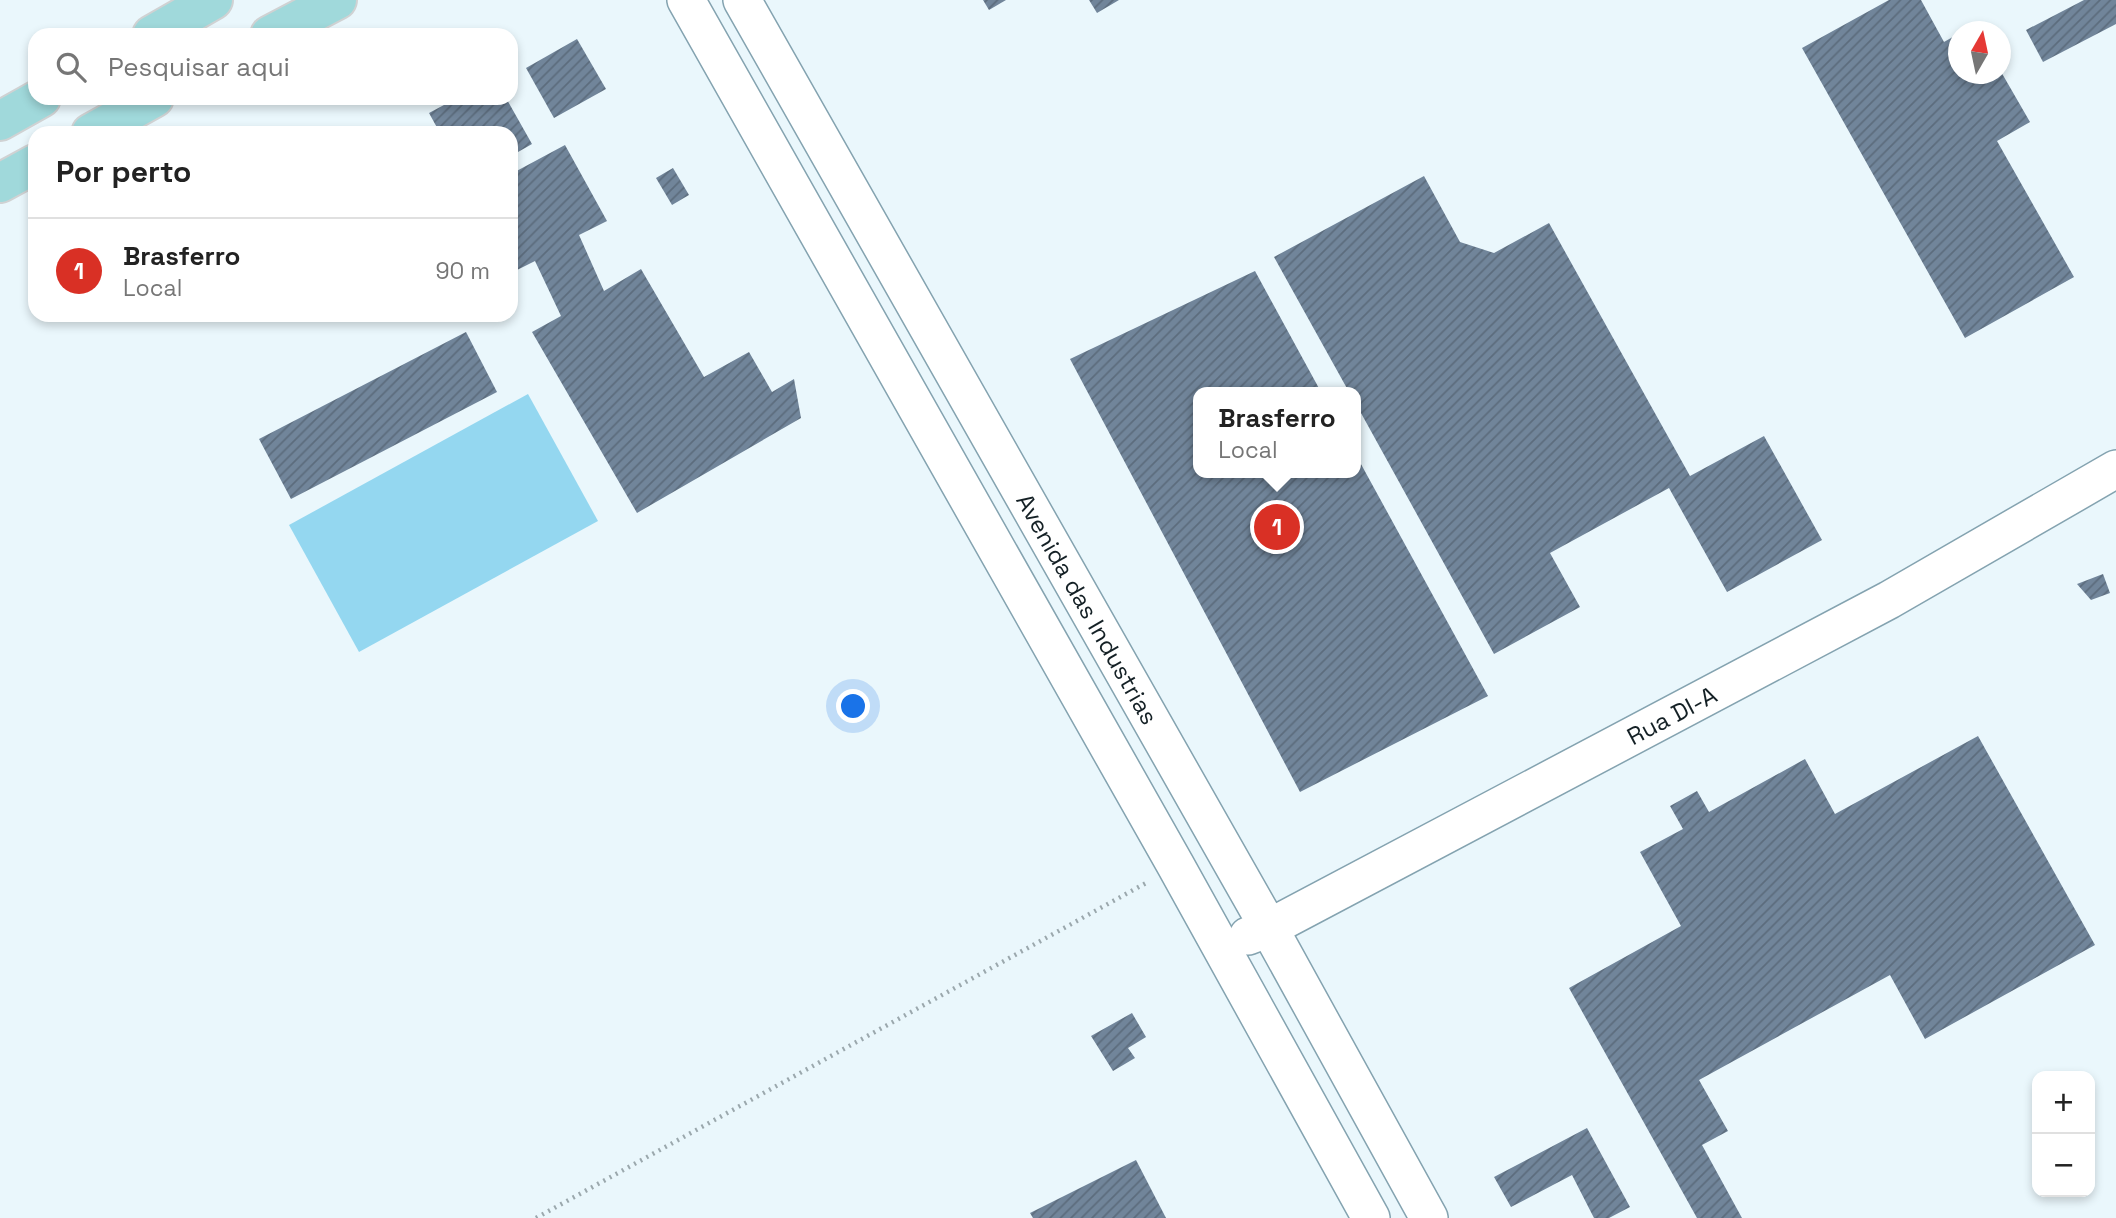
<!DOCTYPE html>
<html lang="pt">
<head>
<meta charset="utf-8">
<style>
	body { margin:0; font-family:"Space Grotesk",sans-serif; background:#f6f6f6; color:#222 }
	.controls { position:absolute; right:21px; bottom:21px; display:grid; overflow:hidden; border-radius:14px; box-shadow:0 4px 10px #0003 }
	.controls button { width:63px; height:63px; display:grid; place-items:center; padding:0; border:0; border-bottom:2px solid #e0e0e0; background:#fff; color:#222; font:35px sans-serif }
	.compass { position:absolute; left:1948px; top:21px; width:63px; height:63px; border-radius:50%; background:#fff; box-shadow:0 4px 10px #0003; rotate:9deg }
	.you { position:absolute; left:854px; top:707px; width:24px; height:24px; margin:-18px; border:5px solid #fff; border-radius:50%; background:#1a73e8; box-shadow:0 0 0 10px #1a73e833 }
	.badge { display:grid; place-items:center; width:46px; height:46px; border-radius:50%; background:#d93025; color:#fff; font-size:23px; font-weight:700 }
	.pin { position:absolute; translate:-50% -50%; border:4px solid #fff; box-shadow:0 2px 7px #0006 }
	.popup { position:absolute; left:1193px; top:387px; width:168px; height:91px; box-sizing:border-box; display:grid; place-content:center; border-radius:14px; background:#fff; filter:drop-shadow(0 2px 5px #0005); font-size:23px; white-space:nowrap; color:#767676 }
	.popup b { font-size:26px; color:#222 }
	.popup::after { content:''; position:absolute; left:50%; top:100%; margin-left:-14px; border:14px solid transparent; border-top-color:#fff }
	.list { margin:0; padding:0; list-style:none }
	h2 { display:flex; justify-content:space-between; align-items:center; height:91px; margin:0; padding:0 28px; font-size:30px }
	h2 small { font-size:23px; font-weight:400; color:#767676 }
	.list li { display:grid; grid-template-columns:46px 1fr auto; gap:21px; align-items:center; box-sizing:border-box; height:105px; padding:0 28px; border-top:2px solid #e0e0e0 }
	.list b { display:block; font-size:26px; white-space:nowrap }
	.list p { margin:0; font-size:23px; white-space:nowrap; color:#767676 }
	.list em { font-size:23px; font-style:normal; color:#767676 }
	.icon { flex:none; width:38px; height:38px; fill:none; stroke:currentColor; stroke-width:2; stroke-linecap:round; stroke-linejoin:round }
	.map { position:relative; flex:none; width:2116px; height:1218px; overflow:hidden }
	.search { position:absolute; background:#fff; box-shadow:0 4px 10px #0003; left:28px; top:28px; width:490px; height:77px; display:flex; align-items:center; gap:18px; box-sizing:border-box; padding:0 24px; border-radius:21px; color:#767676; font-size:26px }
	.panel { position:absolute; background:#fff; box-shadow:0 4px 10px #0003; left:28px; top:126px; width:490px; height:196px; border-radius:21px }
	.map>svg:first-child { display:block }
	.pitch { fill:#94d7f0 }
	.building { fill:url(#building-hatch) }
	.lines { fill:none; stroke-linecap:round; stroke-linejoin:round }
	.minor-casing { stroke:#84a3b0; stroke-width:40 }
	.major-casing { stroke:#d0d2d3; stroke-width:42 }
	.path { stroke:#9ba8ad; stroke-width:4.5; stroke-dasharray:2 5; stroke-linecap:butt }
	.minor { stroke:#fff; stroke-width:37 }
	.major { stroke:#a0d9db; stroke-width:38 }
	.labels { text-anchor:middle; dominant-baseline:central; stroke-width:5; stroke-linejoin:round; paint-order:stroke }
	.street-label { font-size:24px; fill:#142025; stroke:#eaf7fc }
</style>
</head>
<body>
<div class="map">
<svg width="2116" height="1218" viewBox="0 0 2116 1218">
	<defs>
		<pattern id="building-hatch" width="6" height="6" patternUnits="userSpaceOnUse" patternTransform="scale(1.75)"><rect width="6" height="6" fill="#71859a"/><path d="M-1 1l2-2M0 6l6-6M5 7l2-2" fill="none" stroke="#5c6c7d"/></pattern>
	</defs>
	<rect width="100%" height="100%" fill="#eaf7fc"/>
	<path class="pitch" d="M528,394L598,521L359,652L289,525Z"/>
	<g class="building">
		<path d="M983,0H1006L989,10Z"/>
		<path d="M1089,0H1119L1097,13Z"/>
		<path d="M1889,0H1921L1944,42L1958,34V74H2000V70L2030,122L1997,141L2074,277L1965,338L1802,48Z"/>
		<path d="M2084,0H2116V24L2043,62L2026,30Z"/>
		<path d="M577,39L606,89L554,118L526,68Z"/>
		<path d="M457,98H506L532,144L511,156V133H440L429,113Z"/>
		<path d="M565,145L607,221L579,235L604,291L641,269L704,377L749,352L772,392L794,379L801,418L637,513L532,332L561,316L535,261L511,273V174Z"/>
		<path d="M673,168L689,195L672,205L656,178Z"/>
		<path d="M1424,176L1460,242L1494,253L1549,223L1690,476L1764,436L1822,540L1727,592L1669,488L1550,553L1580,607L1494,654L1356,404V392H1349L1274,257Z"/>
		<path d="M1255,271L1321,392H1198V473H1356V455L1488,696L1300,792L1070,359Z"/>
		<path d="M466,332L497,392L291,499L259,439Z"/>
		<path d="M2103,574L2110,593L2091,600L2077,584Z"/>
		<path d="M1978,736L2095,945L1925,1039L1890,975L1699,1080L1728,1131L1702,1145L1742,1218H1697L1569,988L1681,926L1640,852L1683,829L1670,806L1697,791L1709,812L1805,759L1835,814Z"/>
		<path d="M1132,1013L1146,1037L1128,1048L1135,1058L1113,1071L1091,1036Z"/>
		<path d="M1587,1128L1630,1207L1609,1218H1594L1572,1175L1511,1207L1494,1177Z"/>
		<path d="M1136,1160L1166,1218H1033L1030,1213Z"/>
	</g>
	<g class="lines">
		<g class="minor-casing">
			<g id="minor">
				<path d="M686,0L1176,866L1371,1218"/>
				<path id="s1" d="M742,0L1269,928L1429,1218"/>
				<path id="s2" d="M1248,936L1269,928L1889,600L2116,469"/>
			</g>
		</g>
		<g class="major-casing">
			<g id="major">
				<path d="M152,35L213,0"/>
				<path d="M270,35L337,0"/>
				<path d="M0,121L41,98"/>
				<path d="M91,133L154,98"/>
				<path d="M0,183L35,164"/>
			</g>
		</g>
		<path class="path" d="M536,1218L1146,883"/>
		<use href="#minor" class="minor"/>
		<use href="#major" class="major"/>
	</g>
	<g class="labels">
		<g class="street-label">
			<text stroke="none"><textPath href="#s1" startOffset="700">Avenida das Industrias</textPath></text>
			<text stroke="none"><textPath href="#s2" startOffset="478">Rua DI-A</textPath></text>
		</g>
	</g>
</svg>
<div class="controls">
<button>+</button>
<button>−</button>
</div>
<svg class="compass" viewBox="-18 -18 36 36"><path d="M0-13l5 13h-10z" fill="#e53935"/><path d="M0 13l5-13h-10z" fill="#767676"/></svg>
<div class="you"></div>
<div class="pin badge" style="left:1277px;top:527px">1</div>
<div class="popup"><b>Brasferro</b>Local</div>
<div class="search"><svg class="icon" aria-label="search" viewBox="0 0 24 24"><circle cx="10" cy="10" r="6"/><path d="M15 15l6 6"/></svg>Pesquisar aqui</div>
<section class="panel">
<h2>Por perto<small></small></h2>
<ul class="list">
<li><span class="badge">1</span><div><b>Brasferro</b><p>Local</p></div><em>90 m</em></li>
</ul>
</section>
</div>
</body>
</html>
